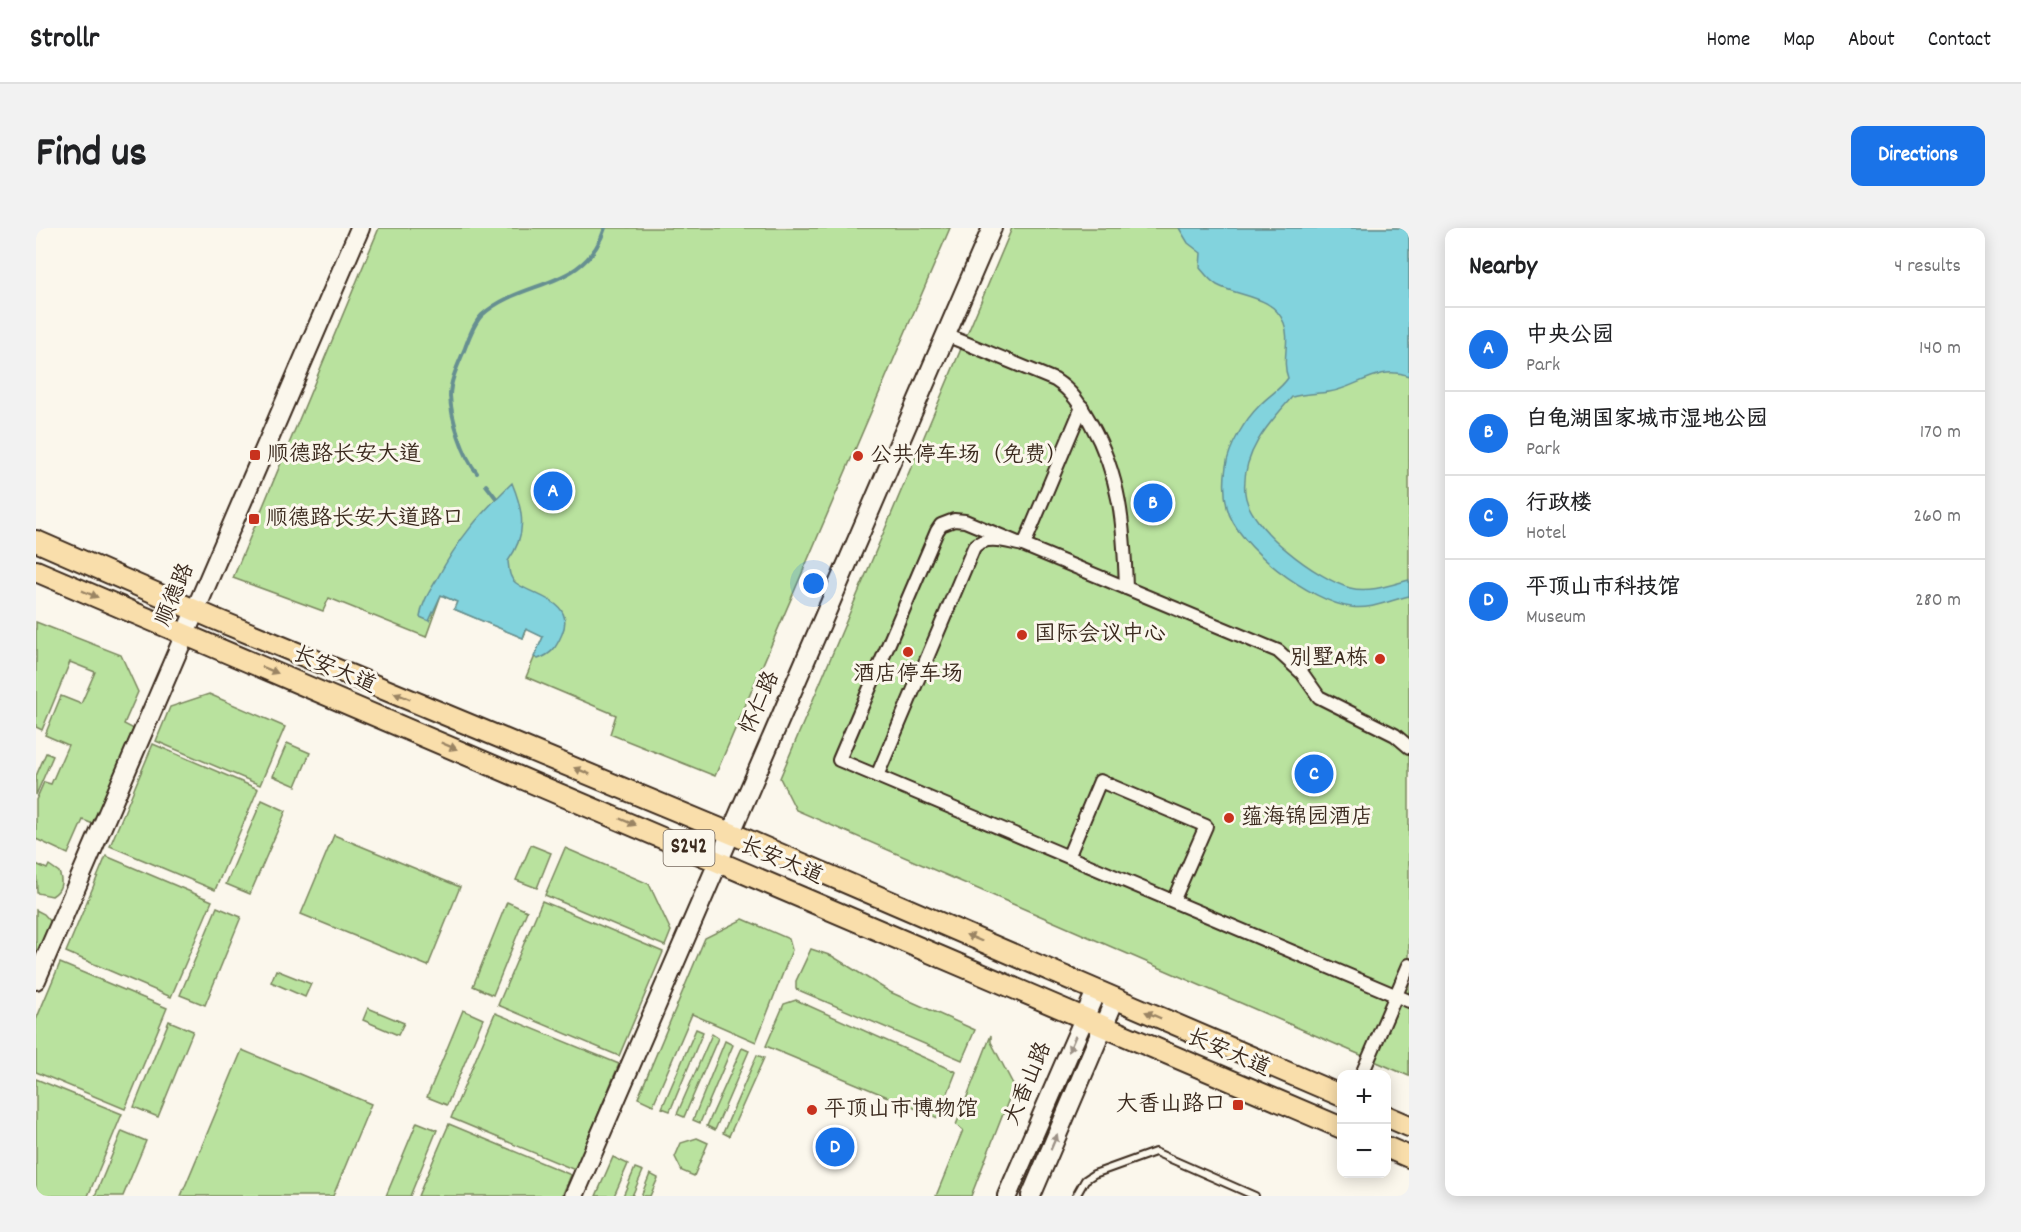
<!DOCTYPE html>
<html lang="en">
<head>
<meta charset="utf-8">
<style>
	body { margin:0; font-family:Dekko,"LXGW WenKai TC",sans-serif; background:#f2f2f2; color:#202124 }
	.controls { position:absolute; right:18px; bottom:18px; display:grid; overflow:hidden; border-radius:12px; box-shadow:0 3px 15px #0003 }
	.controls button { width:54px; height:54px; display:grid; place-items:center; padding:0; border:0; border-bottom:2px solid #e0e0e0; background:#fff; color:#202124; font:30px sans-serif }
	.you { position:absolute; left:778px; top:356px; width:21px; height:21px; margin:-15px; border:4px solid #fff; border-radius:50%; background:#1a73e8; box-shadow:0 0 0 9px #1a73e833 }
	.badge { display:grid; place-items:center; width:39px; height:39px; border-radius:50%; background:#1a73e8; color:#fff; font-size:20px; font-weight:700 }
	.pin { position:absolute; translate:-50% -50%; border:3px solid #fff; box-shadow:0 2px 6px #0006 }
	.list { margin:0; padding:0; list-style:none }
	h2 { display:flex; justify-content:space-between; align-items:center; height:78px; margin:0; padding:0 24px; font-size:26px }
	h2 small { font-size:20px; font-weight:400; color:#757577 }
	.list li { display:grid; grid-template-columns:39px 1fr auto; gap:18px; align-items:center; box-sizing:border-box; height:84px; padding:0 24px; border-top:2px solid #e0e0e0 }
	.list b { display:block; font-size:22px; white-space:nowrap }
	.list p { margin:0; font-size:20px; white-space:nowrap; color:#757577 }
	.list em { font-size:20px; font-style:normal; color:#757577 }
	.map { position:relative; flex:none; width:1373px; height:968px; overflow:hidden; border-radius:12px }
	header { display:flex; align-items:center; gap:36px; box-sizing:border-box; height:84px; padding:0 30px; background:#fff; border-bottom:2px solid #e0e0e0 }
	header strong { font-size:28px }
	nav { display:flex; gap:33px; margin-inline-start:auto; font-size:21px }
	.intro { display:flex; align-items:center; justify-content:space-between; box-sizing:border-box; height:144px; padding:0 36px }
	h1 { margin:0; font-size:42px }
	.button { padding:15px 27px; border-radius:12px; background:#1a73e8; color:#fff; font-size:21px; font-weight:700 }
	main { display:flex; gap:36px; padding:0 36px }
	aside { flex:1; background:#fff; border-radius:12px; box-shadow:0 3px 15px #0003 }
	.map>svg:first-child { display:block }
	.green { fill:#b9e29e; stroke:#7a865e; stroke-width:1.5 }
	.water { fill:#82d3dd; stroke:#668f91; stroke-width:1.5 }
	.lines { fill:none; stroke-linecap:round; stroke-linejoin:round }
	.stream { stroke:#668f91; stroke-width:4 }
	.lane-casing { stroke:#3b2a1e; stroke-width:10 }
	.street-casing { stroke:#3b2a1e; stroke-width:16 }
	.secondary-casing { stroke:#3b2a1e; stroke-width:22 }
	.primary-casing { stroke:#3b2a1e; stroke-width:24 }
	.lane { stroke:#fbf7ec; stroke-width:6 }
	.street { stroke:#fbf7ec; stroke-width:12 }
	.secondary { stroke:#fbf7ec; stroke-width:18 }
	.primary { stroke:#f9deab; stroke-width:20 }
	.oneway { fill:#9a8464 }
	.oneway2 { fill:#9b9085 }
	.poi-dot { fill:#c8321e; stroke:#fbf7ec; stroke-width:2 }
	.labels { text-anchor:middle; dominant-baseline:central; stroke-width:6; stroke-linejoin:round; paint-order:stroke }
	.shield { fill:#fbf7ec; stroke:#75685c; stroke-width:1.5 }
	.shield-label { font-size:21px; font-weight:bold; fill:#3b2a1e }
	.poi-label { font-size:22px; fill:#3b2a1e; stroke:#fbf7ec; text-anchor:start }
	.street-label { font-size:22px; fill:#3b2a1e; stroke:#fbf7ec }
</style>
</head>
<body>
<header>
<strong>Strollr</strong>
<nav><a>Home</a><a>Map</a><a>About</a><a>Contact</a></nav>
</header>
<div class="intro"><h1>Find us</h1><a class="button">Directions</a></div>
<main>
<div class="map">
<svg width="1373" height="968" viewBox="0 0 1373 968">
	<rect width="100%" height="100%" fill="#fbf7ec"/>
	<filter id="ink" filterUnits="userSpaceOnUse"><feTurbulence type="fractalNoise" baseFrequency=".0167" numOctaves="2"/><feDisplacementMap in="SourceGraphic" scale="12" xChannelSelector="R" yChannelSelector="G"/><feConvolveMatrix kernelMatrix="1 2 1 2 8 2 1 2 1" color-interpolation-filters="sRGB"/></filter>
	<g filter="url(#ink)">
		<g class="green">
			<path d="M343,0H914L679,548L574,506L580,487L490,449L507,409L491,401L487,410L418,381L421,374L405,367L390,409L293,370L287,383L197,350Z"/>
			<path d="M976,0H1373V848L760,582L744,550Z"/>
			<path d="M0,394L85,427L102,464L88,496L100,502L57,596L47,592L32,626L0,611V572L8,554L15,556L32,517L9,507L25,468L45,476L59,444L34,434L6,502L0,499Z"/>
			<path d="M173,466L249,499L224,557L120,513L134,479Z"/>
			<path d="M251,515L274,525L260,558L237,548Z"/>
			<path d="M117,516L222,561L179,662L74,618Z"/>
			<path d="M10,525L17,528L0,567V548Z"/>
			<path d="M226,572L250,583L214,666L190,656Z"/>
			<path d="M298,607L424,659L392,738L265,686Z"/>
			<path d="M495,617L515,625L501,660L480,652Z"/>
			<path d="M529,620L613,656L635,703L629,718L509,667Z"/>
			<path d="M70,628L176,673L135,769L30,724Z"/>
			<path d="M0,636L11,641L13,637L23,644C27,654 26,662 16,668L1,665Z"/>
			<path d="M506,673L627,724L583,828L462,777Z"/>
			<path d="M471,674L491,683L457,767L437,758Z"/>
			<path d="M181,679L205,689L169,777L144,767Z"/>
			<path d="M0,682L8,686L15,694L0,729Z"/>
			<path d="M707,691L753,711L756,722L720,814L656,786L617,877L602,870L669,710Z"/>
			<path d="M775,721L796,728L854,764L939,802L926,832L760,761V753Z"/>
			<path d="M24,735L131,780L89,881L0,844V792Z"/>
			<path d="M240,742L275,756L269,769L235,754Z"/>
			<path d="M760,772L920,844L902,890L730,818L748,776Z"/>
			<path d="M332,780L368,795L362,807L327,792Z"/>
			<path d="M427,782L447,791L411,877L391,869Z"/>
			<path d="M459,785L583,836L539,942L415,890Z"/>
			<path d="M133,793L157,803L122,889L98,879Z"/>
			<path d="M660,801L667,804L634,883L626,880Z"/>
			<path d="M676,806L682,810L648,889L641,886Z"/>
			<path d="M955,807V814L978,858L935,968H900L927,902L920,897Z"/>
			<path d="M689,813L697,817L664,895L657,892Z"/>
			<path d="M706,820L713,823L679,902L671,898Z"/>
			<path d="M206,822L335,876L297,968H145Z"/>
			<path d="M721,827L728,830L693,908L687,905Z"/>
			<path d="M0,851L86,886L52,968H0Z"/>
			<path d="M381,894L401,902L374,968H350Z"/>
			<path d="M413,896L535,947L526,968H382Z"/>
			<path d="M86,903L110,913L87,968H59Z"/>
			<path d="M661,910L672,915L658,948L646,943L639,929L645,915Z"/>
			<path d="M577,929L592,936L578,968H560Z"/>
			<path d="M599,940L607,943L596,968H587Z"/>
			<path d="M614,946L622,950L614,968H605Z"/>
		</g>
		<g class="water">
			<path d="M1143,0H1373V148C1343,136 1321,160 1293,164C1280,166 1268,165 1256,169C1232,196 1205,226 1209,265C1212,300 1283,352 1314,360C1333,365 1355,357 1373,352V368C1355,372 1335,382 1315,379C1276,374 1200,319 1191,279C1188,266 1188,251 1190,238C1193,218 1209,192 1223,178C1233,167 1244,162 1252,150C1245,132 1255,112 1248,95C1237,67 1203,69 1181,57C1174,53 1169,46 1164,40L1165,25L1152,15Z"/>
			<path d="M476,255C488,284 491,307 472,333C473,341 473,350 480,355C499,369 540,373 526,406C520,420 516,426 502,431L498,429L507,409L490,401L487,410L418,381L421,374L405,367L393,393L384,389C386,374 394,363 401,351C422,311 444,286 476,255Z"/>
		</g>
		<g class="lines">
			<g class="stream">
				<path d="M441,245C427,228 415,190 414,168C414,152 423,135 429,120C433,109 438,95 446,87C487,50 549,63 569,0"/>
				<path d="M450,257L460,270"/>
			</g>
			<g class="lane-casing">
				<path id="lane" d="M1040,968L1049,952L1058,946L1119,924L1219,968"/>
			</g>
			<g class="street-casing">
				<g id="street">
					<path d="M910,107L1019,152C1036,163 1044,176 1054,194C1085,249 1088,298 1090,360"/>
					<path d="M988,317C971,314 951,306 938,319L841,548L803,532L901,303L905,297L918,292L929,293L1242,423L1266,445L1283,469L1359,507L1373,519"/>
					<path d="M988,317L1046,179"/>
					<path d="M841,548L1373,773"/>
					<path d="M1033,627L1064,553L1170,598L1138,671"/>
					<path d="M1326,846L1373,737"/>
				</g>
			</g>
			<g class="secondary-casing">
				<g id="secondary">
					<path d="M0,752L324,0"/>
					<path d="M538,968L956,0"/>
					<path d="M971,968L1060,763"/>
					<path d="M995,968L1079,771"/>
				</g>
			</g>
			<g class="primary-casing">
				<g id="primary">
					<path d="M0,313L179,391L711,612L1306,868"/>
					<path d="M0,343L1306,900"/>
					<path d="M1350,888L1373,898"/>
					<path d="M1350,919L1373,929"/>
				</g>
			</g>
			<use href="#lane" class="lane"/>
			<use href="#street" class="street"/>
			<use href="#secondary" class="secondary"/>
			<use href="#primary" class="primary"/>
		</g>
		<defs><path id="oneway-solid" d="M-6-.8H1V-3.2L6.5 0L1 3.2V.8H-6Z" transform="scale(1.5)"/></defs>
		<g class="oneway">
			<use href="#oneway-solid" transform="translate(54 366) rotate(23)"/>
			<use href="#oneway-solid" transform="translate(234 442) rotate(23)"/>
			<use href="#oneway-solid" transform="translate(366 468) rotate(-158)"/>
			<use href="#oneway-solid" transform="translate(413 518) rotate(23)"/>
			<use href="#oneway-solid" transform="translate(546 543) rotate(-158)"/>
			<use href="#oneway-solid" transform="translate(592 594) rotate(23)"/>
			<use href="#oneway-solid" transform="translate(938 710) rotate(-157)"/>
			<use href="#oneway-solid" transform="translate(1117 787) rotate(-157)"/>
		</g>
		<g class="oneway2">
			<use href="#oneway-solid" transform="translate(1036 816) rotate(113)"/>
			<use href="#oneway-solid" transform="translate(1018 914) rotate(-67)"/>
		</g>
	</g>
	<g class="poi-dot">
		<rect x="213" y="221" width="12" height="12" rx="3"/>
		<circle cx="822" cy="228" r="6"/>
		<rect x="212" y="285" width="12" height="12" rx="3"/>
		<circle cx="986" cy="407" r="6"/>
		<circle cx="872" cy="424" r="6"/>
		<circle cx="1344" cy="431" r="6"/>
		<circle cx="1193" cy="590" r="6"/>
		<rect x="1196" y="871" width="12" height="12" rx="3"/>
		<circle cx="776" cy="882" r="6"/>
	</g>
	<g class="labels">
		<rect class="shield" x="627.5" y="602" width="51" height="36" rx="4.5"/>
		<g class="shield-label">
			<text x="653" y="620">S242</text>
		</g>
		<g class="poi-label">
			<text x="231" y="227">顺德路长安大道</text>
			<text x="834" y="228">公共停车场（免费）</text>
			<text x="230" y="291">顺德路长安大道路口</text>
			<text x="998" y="407">国际会议中心</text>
			<text x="1332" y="431" text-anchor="end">别墅A栋</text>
			<text x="872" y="447" text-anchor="middle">酒店停车场</text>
			<text x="1205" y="590">蕴海锦园酒店</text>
			<text x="1190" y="877" text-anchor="end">大香山路口</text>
			<text x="788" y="882">平顶山市博物馆</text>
		</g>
		<g class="street-label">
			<text transform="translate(140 367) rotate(-67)">顺德路</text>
			<text transform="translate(298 443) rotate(23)">长安大道</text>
			<text transform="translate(725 475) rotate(-66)">怀仁路</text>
			<text transform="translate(745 634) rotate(23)">长安大道</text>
			<text transform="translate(1192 826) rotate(23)">长安大道</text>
			<text transform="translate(993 856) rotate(-67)">大香山路</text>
		</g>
	</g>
</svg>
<div class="controls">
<button>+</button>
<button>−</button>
</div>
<div class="you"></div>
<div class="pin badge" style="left:517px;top:263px">A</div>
<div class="pin badge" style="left:1117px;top:275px">B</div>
<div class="pin badge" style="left:1278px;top:546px">C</div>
<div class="pin badge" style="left:799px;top:919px">D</div>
</div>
<aside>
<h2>Nearby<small>4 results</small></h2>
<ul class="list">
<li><span class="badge">A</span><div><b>中央公园</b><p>Park</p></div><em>140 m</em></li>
<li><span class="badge">B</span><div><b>白龟湖国家城市湿地公园</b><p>Park</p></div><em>170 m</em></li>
<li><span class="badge">C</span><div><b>行政楼</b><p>Hotel</p></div><em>260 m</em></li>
<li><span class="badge">D</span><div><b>平顶山市科技馆</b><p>Museum</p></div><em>280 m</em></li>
</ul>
</aside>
</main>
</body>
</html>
